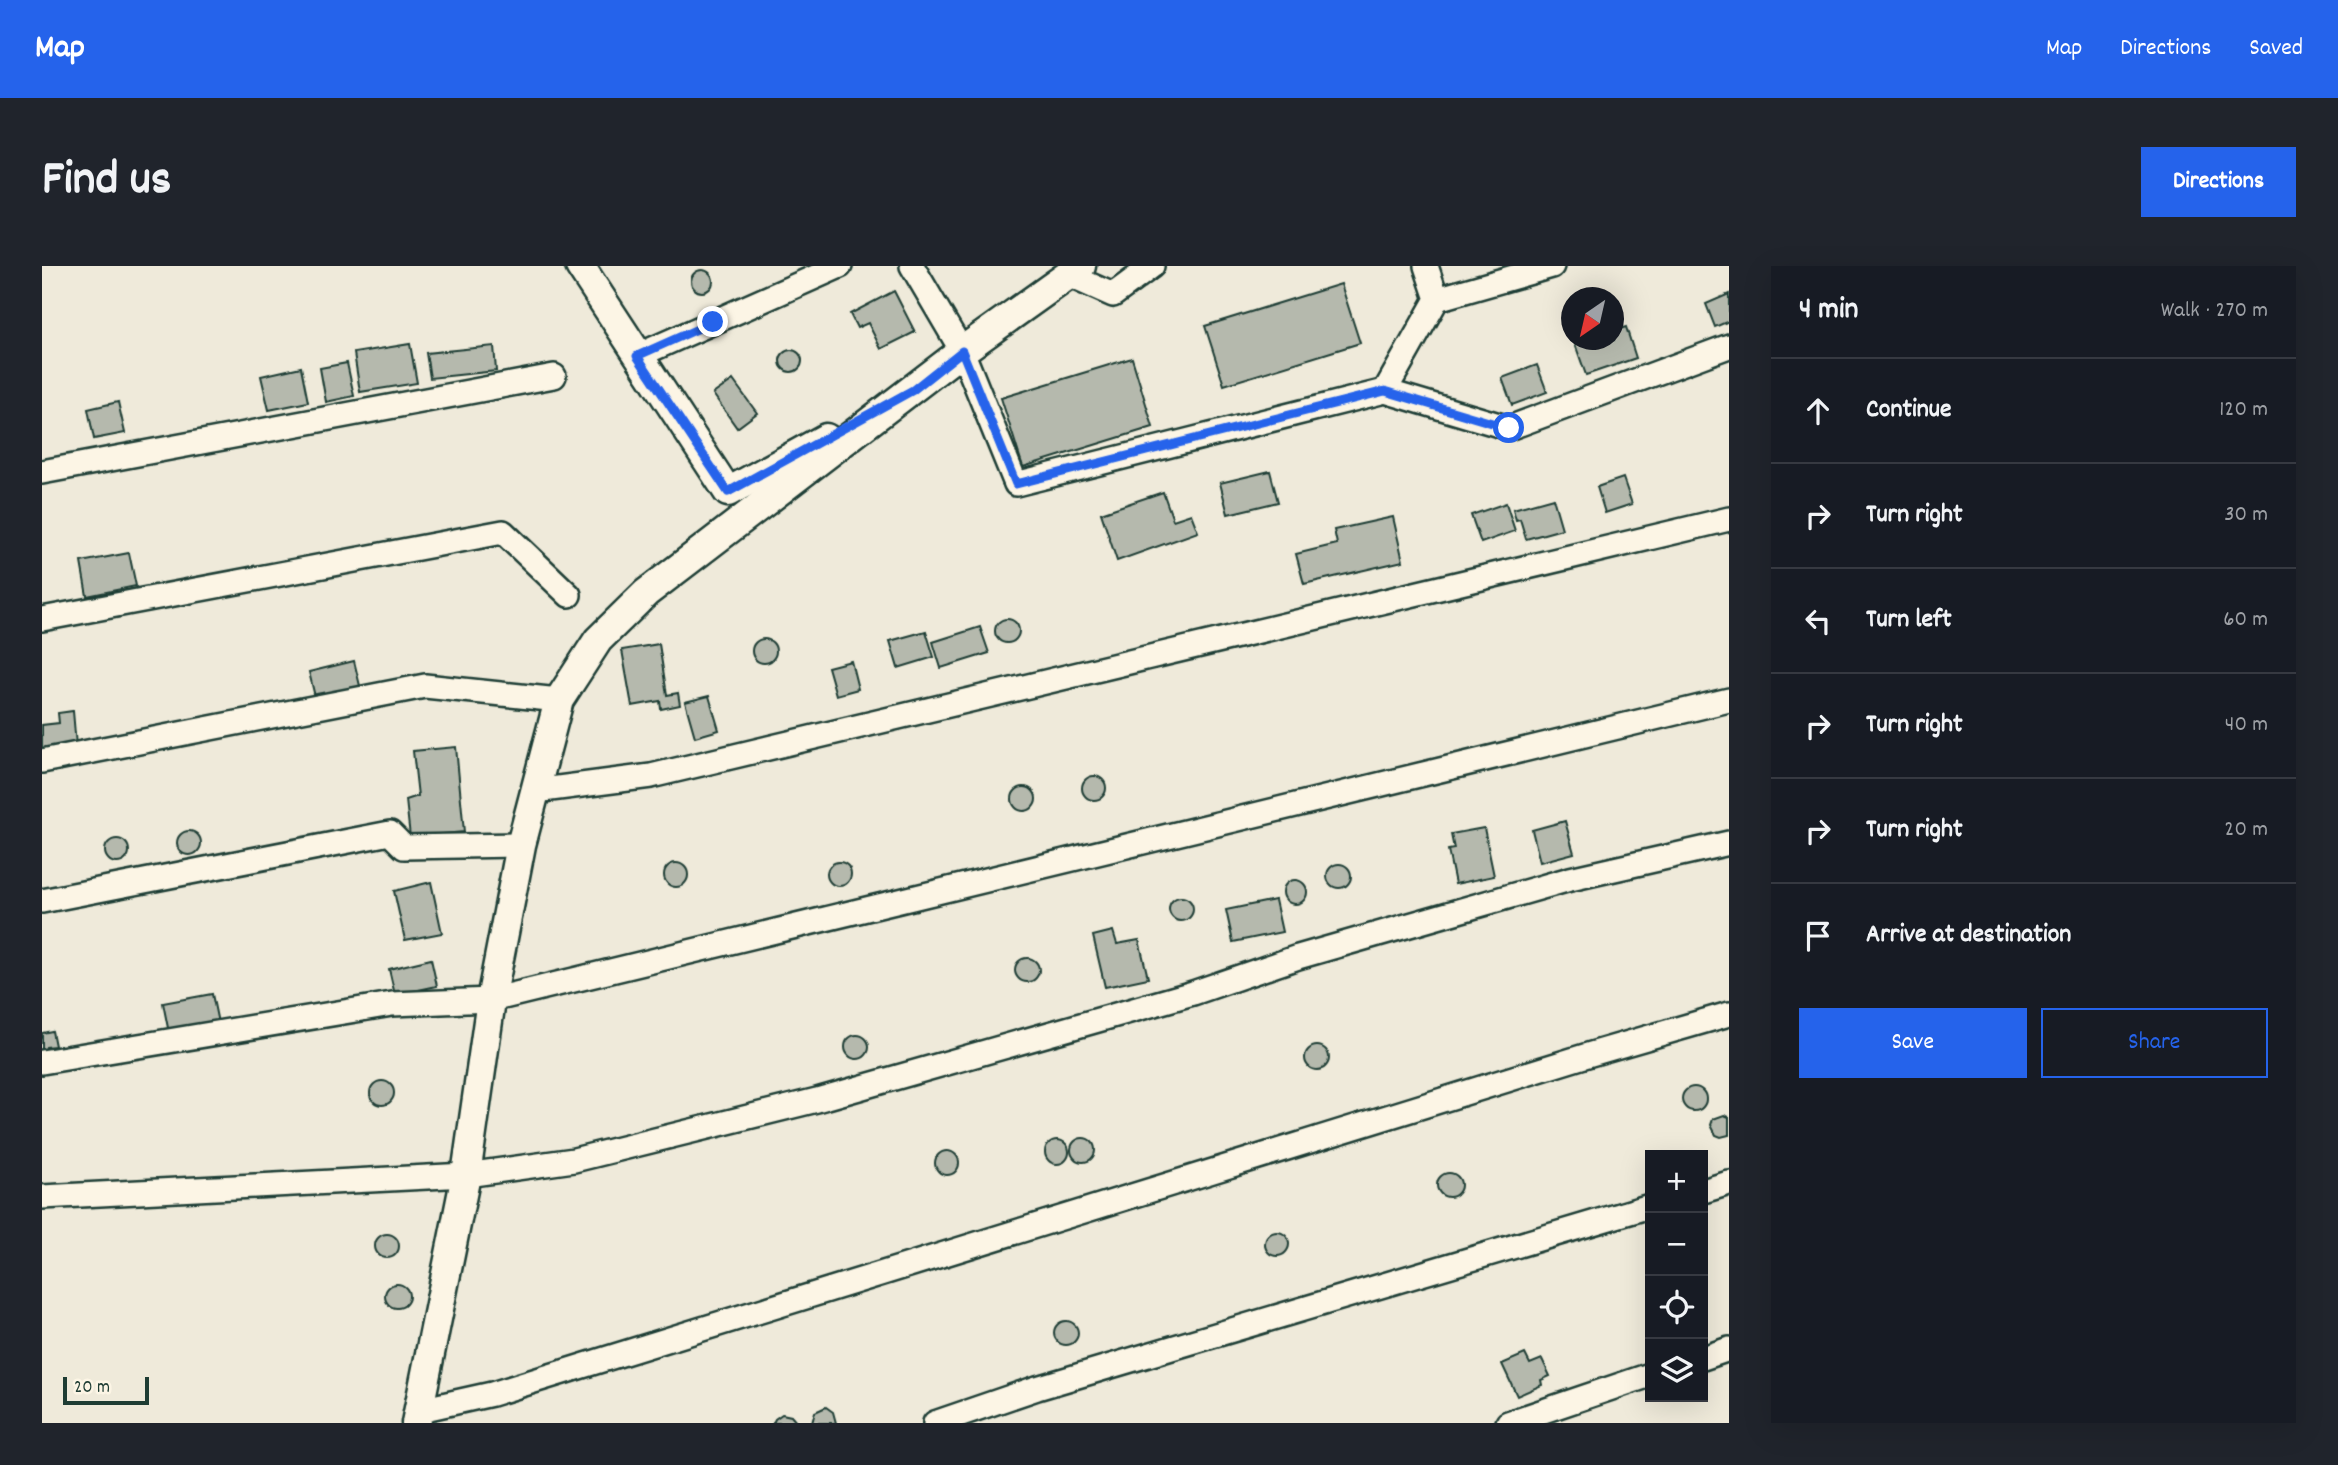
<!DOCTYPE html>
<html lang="en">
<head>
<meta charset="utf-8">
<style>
	body { margin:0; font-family:Dekko,sans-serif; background:#20242c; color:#f1f3f6 }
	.controls { position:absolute; right:21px; bottom:21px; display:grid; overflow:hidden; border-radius:0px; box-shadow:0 7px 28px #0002 }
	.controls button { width:63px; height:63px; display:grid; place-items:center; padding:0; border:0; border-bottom:2px solid #363941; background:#171b24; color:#f1f3f6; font:35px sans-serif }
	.compass { position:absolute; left:1519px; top:21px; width:63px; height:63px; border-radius:50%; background:#171b24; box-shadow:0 7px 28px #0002; rotate:214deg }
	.scale { position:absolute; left:21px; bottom:18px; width:86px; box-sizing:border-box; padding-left:7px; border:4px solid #1f3d34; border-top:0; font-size:19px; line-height:24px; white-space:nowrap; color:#1f3d34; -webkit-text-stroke:5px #fcf5e5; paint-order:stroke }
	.stop { position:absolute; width:21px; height:21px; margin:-16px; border:5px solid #2563eb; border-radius:50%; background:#fff }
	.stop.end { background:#2563eb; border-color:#fff; box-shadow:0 2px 7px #0008 }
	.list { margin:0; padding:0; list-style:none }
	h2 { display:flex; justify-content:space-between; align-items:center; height:91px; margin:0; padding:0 28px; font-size:30px }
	h2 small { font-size:23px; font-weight:400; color:#9ea1a6 }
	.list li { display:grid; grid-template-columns:46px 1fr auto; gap:21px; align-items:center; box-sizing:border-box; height:105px; padding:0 28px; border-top:2px solid #363941 }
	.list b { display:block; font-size:26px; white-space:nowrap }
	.list em { font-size:23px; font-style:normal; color:#9ea1a6 }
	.actions { display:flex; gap:14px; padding:21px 28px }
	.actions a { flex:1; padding:16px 0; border:2px solid #2563eb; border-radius:0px; text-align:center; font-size:24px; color:#2563eb }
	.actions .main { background:#2563eb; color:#fff }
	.icon { flex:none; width:38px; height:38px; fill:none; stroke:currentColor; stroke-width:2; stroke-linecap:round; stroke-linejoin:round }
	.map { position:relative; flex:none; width:1687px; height:1157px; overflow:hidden; border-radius:0px }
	header { display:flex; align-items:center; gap:42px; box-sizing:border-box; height:98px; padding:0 35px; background:#2563eb; color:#fff }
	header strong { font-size:33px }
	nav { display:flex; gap:38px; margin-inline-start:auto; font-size:24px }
	.intro { display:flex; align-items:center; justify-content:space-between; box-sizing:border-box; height:168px; padding:0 42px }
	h1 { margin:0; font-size:49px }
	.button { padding:18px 32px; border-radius:0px; background:#2563eb; color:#fff; font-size:24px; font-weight:700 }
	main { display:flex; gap:42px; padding:0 42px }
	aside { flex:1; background:#171b24; border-radius:0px; box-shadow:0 7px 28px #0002 }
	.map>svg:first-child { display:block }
	.building { fill:#b5b9ad; stroke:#1f3d34; stroke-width:2 }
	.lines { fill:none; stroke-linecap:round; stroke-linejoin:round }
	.minor-casing { stroke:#1f3d34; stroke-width:28 }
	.tertiary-casing { stroke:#1f3d34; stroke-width:33 }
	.minor { stroke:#fcf5e5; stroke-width:23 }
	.tertiary { stroke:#fcf5e5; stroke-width:28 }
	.route { stroke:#2563eb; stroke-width:9 }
</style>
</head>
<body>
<header>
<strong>Map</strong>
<nav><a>Map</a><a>Directions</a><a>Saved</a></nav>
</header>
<div class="intro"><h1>Find us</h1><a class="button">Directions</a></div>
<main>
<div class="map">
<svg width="1687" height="1157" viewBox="0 0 1687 1157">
	<rect width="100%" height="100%" fill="#efeada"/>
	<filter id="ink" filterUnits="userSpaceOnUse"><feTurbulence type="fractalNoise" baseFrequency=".0143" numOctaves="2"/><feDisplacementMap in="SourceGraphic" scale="14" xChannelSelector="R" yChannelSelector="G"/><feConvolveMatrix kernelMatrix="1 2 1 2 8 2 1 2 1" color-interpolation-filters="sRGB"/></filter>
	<g filter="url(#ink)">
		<g class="building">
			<circle cx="660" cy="15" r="11"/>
			<path d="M1299,18L1318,77L1182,119L1163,60Z"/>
			<path d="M852,25L873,66L839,83L826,57L815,62L808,48Z"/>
			<path d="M1687,28V55L1673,61L1664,38Z"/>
			<path d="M1584,61L1594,92L1544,109L1533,78L1547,74H1572V65Z"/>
			<path d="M368,78L375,117L318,126L312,87Z"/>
			<path d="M452,80L454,105L388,112L384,87Z"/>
			<circle cx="749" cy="95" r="11"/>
			<path d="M1090,92L1111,161L981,201L959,132Z"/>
			<path d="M305,97L312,130L284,136L278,102Z"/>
			<path d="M1495,99L1505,126L1470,139L1460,112Z"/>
			<path d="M259,101L266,136L227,144L219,110Z"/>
			<path d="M691,114L715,147L695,162L671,128Z"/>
			<path d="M76,136L83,167L52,173L46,143Z"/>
			<path d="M1228,205L1236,236L1186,248L1178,217Z"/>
			<path d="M1581,212L1590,238L1563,247L1555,221Z"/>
			<path d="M1121,226L1131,254L1149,248L1156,266L1075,295L1059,247Z"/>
			<path d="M1511,232L1520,263L1484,273L1478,253L1474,254L1471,243Z"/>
			<path d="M1464,237L1473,265L1439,277L1429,249Z"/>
			<path d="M1351,251L1361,295L1262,318L1254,288L1295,278L1292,264Z"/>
			<path d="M87,287L94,320L45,330L39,296Z"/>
			<circle cx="965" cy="365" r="12"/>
			<path d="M938,361L947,387L899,402L891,376Z"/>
			<path d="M884,365L892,391L856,402L848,375Z"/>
			<circle cx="722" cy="385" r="12"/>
			<path d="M617,378L625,429L636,427L638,439L619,443L618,435L590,440L580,384Z"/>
			<path d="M312,395L319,424L274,435L267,406Z"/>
			<path d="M809,395L816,423L794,429L786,401Z"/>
			<path d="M667,430L677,464L653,471L643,436Z"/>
			<path d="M31,445L34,480L0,483V459L17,457L16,447Z"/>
			<path d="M414,481L422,566L368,571L364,534L376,530L371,485Z"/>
			<circle cx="1052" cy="522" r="12"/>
			<circle cx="982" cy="533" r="12"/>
			<path d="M1523,555L1532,587L1498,596L1490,564Z"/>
			<path d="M1442,562L1452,610L1413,618L1406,584L1412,583L1409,568Z"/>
			<circle cx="147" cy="577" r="12"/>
			<circle cx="75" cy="585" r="12"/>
			<circle cx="797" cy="608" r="12"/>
			<circle cx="634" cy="609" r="12"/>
			<circle cx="1297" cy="610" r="12"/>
			<circle cx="1253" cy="626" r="12"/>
			<path d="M389,616L400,667L363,674L352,625Z"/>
			<circle cx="1139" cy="643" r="12"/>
			<path d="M1233,634L1240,666L1191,676L1184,644Z"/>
			<path d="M1071,665L1075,678L1097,674L1106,712L1063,721L1051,670Z"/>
			<circle cx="985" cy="704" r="12"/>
			<path d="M389,693L395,720L353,729L347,703Z"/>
			<path d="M170,728L177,762L128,772L121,737Z"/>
			<path d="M10,765L13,780L4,781L2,792H0V767Z"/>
			<circle cx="815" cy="781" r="12"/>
			<circle cx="1275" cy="792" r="12"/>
			<circle cx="340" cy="827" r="12"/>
			<circle cx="1652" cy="833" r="12"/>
			<path d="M1682,849L1687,851V869L1679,871L1674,869L1669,859L1671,853Z"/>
			<circle cx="1041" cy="884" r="12"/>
			<circle cx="1015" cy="886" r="12"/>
			<circle cx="905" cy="897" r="12"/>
			<circle cx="1407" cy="919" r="12"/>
			<circle cx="1235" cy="978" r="12"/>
			<circle cx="345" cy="980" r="12"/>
			<circle cx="355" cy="1030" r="12"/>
			<circle cx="1024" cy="1067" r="12"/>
			<path d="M1483,1088L1488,1098L1500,1093L1508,1110L1499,1114L1500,1119L1475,1130L1460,1098Z"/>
			<path d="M784,1141L791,1146L794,1157H770L773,1146Z"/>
			<path d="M740,1148L749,1150L755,1157H731L733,1153Z"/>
		</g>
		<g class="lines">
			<g class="minor-casing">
				<g id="minor">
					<path d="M870,0L920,85L974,218L1343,125L1467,162L1687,80"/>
					<path d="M1026,9L1071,29L1110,0"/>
					<path d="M1395,33L1510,0"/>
					<path d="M595,90L798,0"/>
					<path d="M1343,125L1395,33L1384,0"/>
					<path d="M0,206L512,110"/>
					<path d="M0,353L461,266L527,329"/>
					<path d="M0,495L383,420L517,434"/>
					<path d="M493,525L609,510L1687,253"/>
					<path d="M0,635L348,567L362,581L479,579"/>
					<path d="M0,796L350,738L449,734L1687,434"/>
					<path d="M1661,925L1687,917"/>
					<path d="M0,931L424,909L532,894L775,834L1151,727L1256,691L1528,613L1687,577"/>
					<path d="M1661,1092L1687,1083"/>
					<path d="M378,1144L450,1128L1549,788L1687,748"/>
					<path d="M893,1157L995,1122L1608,940"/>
					<path d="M1466,1157L1608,1109"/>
				</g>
			</g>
			<g class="tertiary-casing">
				<g id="tertiary">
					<path d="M538,0L686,226L784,172"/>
					<path d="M374,1157L424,909L449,734L479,579L517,434L556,374L604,327L920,85L1039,0"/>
				</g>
			</g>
			<use href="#minor" class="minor"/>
			<use href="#tertiary" class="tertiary"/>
		</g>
	</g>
	<g class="lines" filter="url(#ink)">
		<path class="route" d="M671,56L595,90L686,226L871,124L920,85L974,218L1343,125L1467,162"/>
	</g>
</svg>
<div class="controls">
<button>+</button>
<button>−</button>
<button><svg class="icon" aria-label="locate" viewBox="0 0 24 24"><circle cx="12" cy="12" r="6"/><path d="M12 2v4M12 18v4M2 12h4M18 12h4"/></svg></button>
<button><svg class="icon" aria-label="layers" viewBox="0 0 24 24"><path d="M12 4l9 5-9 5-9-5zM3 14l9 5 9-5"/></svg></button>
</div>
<svg class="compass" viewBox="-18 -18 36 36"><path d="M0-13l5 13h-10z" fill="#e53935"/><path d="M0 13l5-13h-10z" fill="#9ea1a6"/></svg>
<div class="scale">20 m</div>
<div class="stop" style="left:1467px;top:162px"></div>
<div class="stop end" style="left:671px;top:56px"></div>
</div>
<aside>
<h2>4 min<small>Walk · 270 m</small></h2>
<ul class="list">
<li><svg class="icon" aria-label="ahead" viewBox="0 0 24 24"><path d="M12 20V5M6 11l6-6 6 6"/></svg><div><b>Continue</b></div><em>120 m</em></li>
<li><svg class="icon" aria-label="right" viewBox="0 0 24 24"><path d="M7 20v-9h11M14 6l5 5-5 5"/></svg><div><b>Turn right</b></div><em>30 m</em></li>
<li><svg class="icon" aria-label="left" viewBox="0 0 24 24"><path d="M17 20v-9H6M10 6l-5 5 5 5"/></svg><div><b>Turn left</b></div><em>60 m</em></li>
<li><svg class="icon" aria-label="right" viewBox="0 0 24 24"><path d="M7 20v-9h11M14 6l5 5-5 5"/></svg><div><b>Turn right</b></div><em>40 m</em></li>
<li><svg class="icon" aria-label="right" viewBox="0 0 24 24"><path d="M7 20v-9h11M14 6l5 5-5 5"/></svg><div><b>Turn right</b></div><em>20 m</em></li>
<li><svg class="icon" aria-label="arrive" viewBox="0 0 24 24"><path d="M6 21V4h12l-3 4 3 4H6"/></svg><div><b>Arrive at destination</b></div></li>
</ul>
<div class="actions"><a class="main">Save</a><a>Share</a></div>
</aside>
</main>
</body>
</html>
